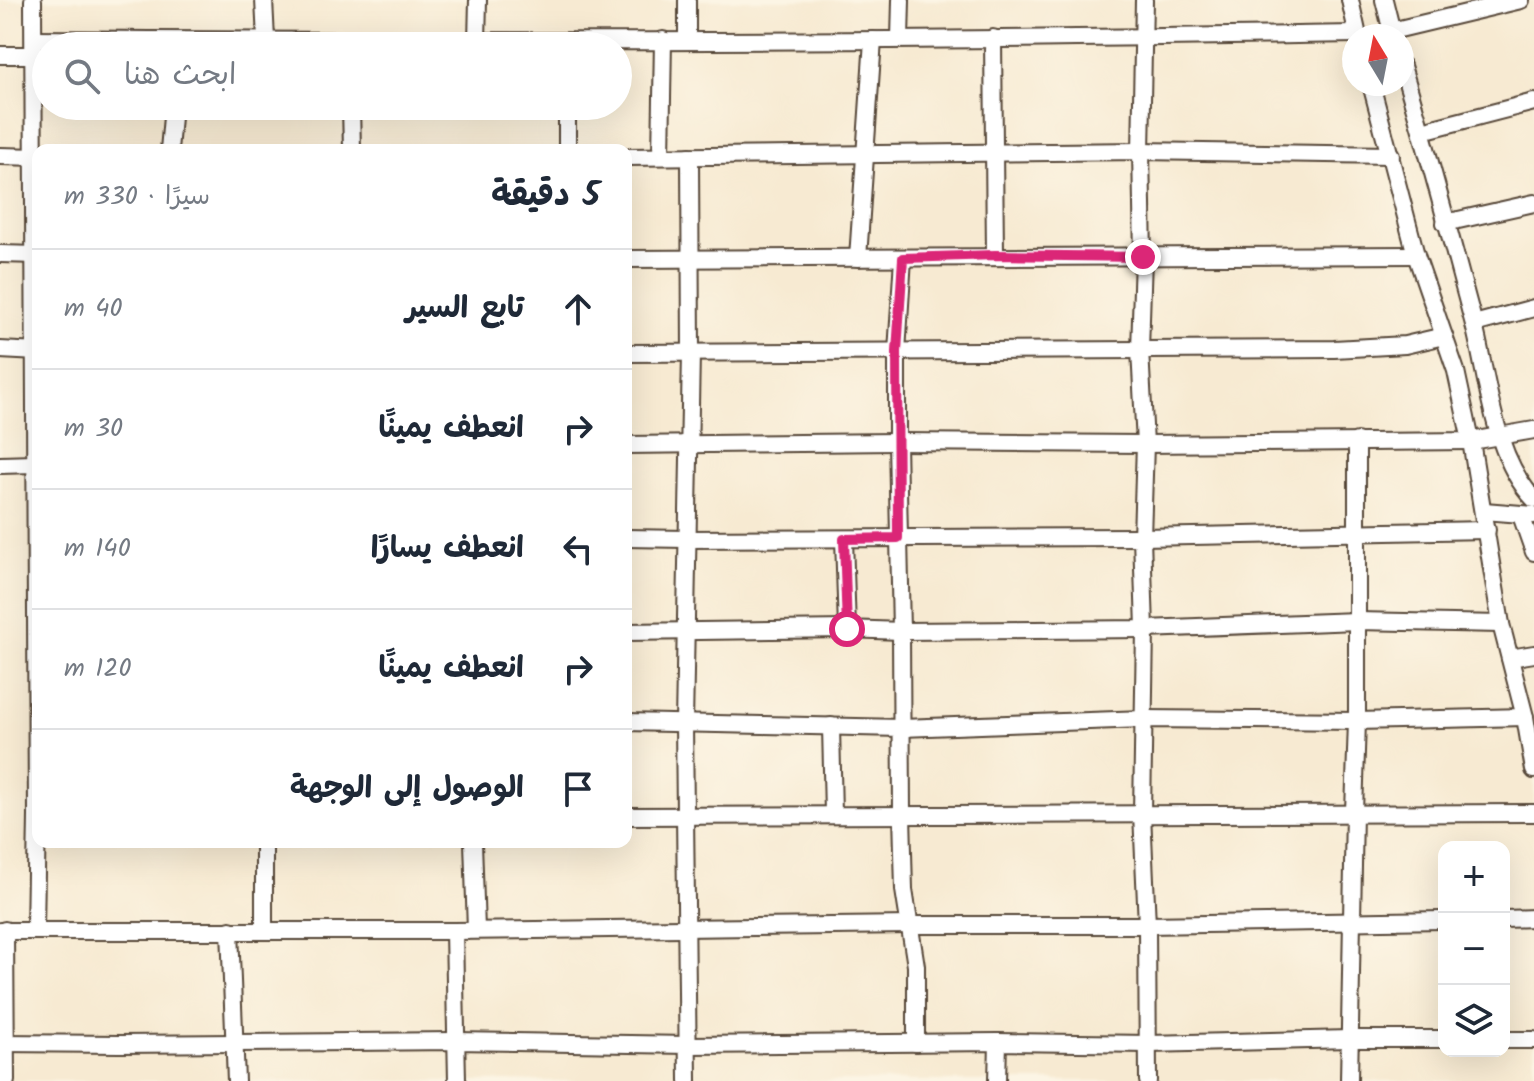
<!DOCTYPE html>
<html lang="ar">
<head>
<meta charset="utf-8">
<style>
	body { margin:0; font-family:Kalam,"Playpen Sans Arabic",sans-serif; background:#f6f6f7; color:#1f2937; direction:rtl }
	.controls { position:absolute; right:24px; bottom:24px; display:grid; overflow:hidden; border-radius:16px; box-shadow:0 8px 32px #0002 }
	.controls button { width:72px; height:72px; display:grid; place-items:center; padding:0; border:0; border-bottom:2px solid #e0e1e3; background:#fff; color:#1f2937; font:40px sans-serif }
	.compass { position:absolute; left:1342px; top:24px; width:72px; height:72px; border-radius:50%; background:#fff; box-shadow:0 8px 32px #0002; rotate:350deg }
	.stop { position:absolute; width:24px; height:24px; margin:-18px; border:6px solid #db2777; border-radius:50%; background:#fff }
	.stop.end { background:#db2777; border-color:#fff; box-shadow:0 2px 8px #0008 }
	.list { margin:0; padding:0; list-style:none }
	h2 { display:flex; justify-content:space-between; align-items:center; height:104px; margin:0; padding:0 32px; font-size:34px }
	h2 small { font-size:26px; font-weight:400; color:#747a83 }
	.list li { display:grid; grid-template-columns:52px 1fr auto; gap:24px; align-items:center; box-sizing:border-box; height:120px; padding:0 32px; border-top:2px solid #e0e1e3 }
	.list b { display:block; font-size:30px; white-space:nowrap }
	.list em { font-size:26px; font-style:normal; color:#747a83 }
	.icon { flex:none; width:44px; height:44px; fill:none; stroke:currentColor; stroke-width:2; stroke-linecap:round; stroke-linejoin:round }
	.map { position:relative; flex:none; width:1534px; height:1081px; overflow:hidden; direction:ltr }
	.search { position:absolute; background:#fff; box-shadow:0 8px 32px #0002; left:32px; top:32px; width:600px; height:88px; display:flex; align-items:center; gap:20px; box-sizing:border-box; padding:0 28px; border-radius:44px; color:#747a83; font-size:30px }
	.panel { position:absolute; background:#fff; box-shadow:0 8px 32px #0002; left:32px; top:144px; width:600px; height:704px; border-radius:16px; direction:rtl }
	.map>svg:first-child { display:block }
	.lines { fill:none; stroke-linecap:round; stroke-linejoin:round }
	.minor-casing { stroke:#574739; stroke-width:20 }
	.minor { stroke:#fff; stroke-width:16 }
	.route { stroke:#db2777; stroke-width:10 }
</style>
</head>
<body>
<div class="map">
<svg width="1534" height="1081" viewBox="0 0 1534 1081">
	<rect width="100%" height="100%" fill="#fcf5e5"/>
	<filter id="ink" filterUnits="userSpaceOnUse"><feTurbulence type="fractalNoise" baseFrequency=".0125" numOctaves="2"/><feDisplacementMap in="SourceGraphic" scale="16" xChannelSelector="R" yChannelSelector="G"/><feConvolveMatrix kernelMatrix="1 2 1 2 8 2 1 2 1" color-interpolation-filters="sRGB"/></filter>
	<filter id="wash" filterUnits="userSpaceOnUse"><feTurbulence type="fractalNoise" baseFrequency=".006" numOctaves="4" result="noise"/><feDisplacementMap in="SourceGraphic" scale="32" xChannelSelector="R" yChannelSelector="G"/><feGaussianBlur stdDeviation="1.8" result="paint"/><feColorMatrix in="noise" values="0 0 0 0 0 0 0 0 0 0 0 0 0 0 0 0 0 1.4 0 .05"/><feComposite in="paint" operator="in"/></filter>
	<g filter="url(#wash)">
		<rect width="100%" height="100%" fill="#f7ead2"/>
	</g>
	<g filter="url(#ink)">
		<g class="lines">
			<g class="minor-casing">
				<g id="minor">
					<path d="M33,0L37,816L35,929"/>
					<path d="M264,0L266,40"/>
					<path d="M1144,0L1141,151L1143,257L1140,350L1145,444L1142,537L1145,629L1142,813L1147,925L1148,1081"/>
					<path d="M1350,0L1358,36"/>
					<path d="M1384,0L1393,36"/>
					<path d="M1391,31L1521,0"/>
					<path d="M993,38L995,255"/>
					<path d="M34,39C475,43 916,42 1357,34"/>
					<path d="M900,39L901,0"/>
					<path d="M687,40V0"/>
					<path d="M477,41L478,0"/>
					<path d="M0,55H34"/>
					<path d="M1402,66C1428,150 1450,236 1473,321C1488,376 1492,455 1534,499"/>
					<path d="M1371,84L1416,255L1456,371L1471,441L1501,624L1525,717L1534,770"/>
					<path d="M351,106L352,150"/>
					<path d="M1422,131L1534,102"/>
					<path d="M169,150L173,106"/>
					<path d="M567,150V106"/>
					<path d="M0,156L38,157"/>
					<path d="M661,156L663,40"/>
					<path d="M626,157L1141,151L1391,155"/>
					<path d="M1445,223L1534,203"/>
					<path d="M0,254L38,255"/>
					<path d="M858,258L873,40"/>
					<path d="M903,258L897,352V442L901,631L902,814L904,890L916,966V1043"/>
					<path d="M626,259C889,257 1152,254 1416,255"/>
					<path d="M1474,324L1534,308"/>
					<path d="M0,350L38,352"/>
					<path d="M626,353L1334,349L1405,345L1444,336"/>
					<path d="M626,445L897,442L1145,444L1471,441L1534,430"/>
					<path d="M0,465L35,464"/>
					<path d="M1484,511L1534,515"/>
					<path d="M1521,515L1534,552"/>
					<path d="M626,538L687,539L1142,537L1487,530"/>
					<path d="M844,539L847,629"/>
					<path d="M626,632L847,629L901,631L1145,629L1357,621L1501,624"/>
					<path d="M1510,658L1534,654"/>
					<path d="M626,722L902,728L1144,719L1357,721L1525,717"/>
					<path d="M831,726L833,814"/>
					<path d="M626,816L1534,813"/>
					<path d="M473,842L476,930"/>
					<path d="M1504,919L1534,918"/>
					<path d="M5,930L6,1081"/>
					<path d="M230,930L236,1081"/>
					<path d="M264,930V842"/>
					<path d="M0,931H454L911,925H1147L1444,920"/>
					<path d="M454,931L457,1081"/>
					<path d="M1504,1040H1534"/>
					<path d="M0,1043L120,1044L455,1041L688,1045L998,1042L1149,1044L1349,1039H1444"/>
					<path d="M688,1081L684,724L691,353L690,156"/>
					<path d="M997,1081L998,1042"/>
					<path d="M1349,1081L1354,812L1357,721V441"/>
				</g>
			</g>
			<use href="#minor" class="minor"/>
		</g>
	</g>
	<g class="lines" filter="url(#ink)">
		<path class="route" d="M847,629L844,539L898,538L897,352L903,258L995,255L1143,257"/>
	</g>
</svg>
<div class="controls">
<button>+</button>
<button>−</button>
<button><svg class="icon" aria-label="layers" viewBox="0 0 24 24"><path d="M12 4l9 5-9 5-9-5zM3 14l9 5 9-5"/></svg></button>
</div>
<svg class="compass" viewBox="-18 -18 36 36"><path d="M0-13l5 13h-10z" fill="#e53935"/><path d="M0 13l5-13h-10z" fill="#747a83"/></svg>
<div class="stop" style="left:847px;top:629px"></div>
<div class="stop end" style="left:1143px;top:257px"></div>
<div class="search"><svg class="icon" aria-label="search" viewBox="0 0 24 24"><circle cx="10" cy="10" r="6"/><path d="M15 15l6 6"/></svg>ابحث هنا</div>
<section class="panel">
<h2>5 دقيقة<small>سيرًا · 330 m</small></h2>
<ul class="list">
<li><svg class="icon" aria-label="ahead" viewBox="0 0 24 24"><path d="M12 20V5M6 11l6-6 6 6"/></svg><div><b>تابع السير</b></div><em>40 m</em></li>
<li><svg class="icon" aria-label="right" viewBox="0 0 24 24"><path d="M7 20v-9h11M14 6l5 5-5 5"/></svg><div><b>انعطف يمينًا</b></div><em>30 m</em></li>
<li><svg class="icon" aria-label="left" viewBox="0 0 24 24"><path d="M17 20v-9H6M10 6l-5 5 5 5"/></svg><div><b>انعطف يسارًا</b></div><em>140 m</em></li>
<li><svg class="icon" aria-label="right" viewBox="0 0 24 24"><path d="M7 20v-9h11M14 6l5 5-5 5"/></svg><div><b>انعطف يمينًا</b></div><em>120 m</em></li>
<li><svg class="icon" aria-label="arrive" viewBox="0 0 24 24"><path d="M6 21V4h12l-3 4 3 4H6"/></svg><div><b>الوصول إلى الوجهة</b></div></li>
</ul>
</section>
</div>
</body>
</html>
